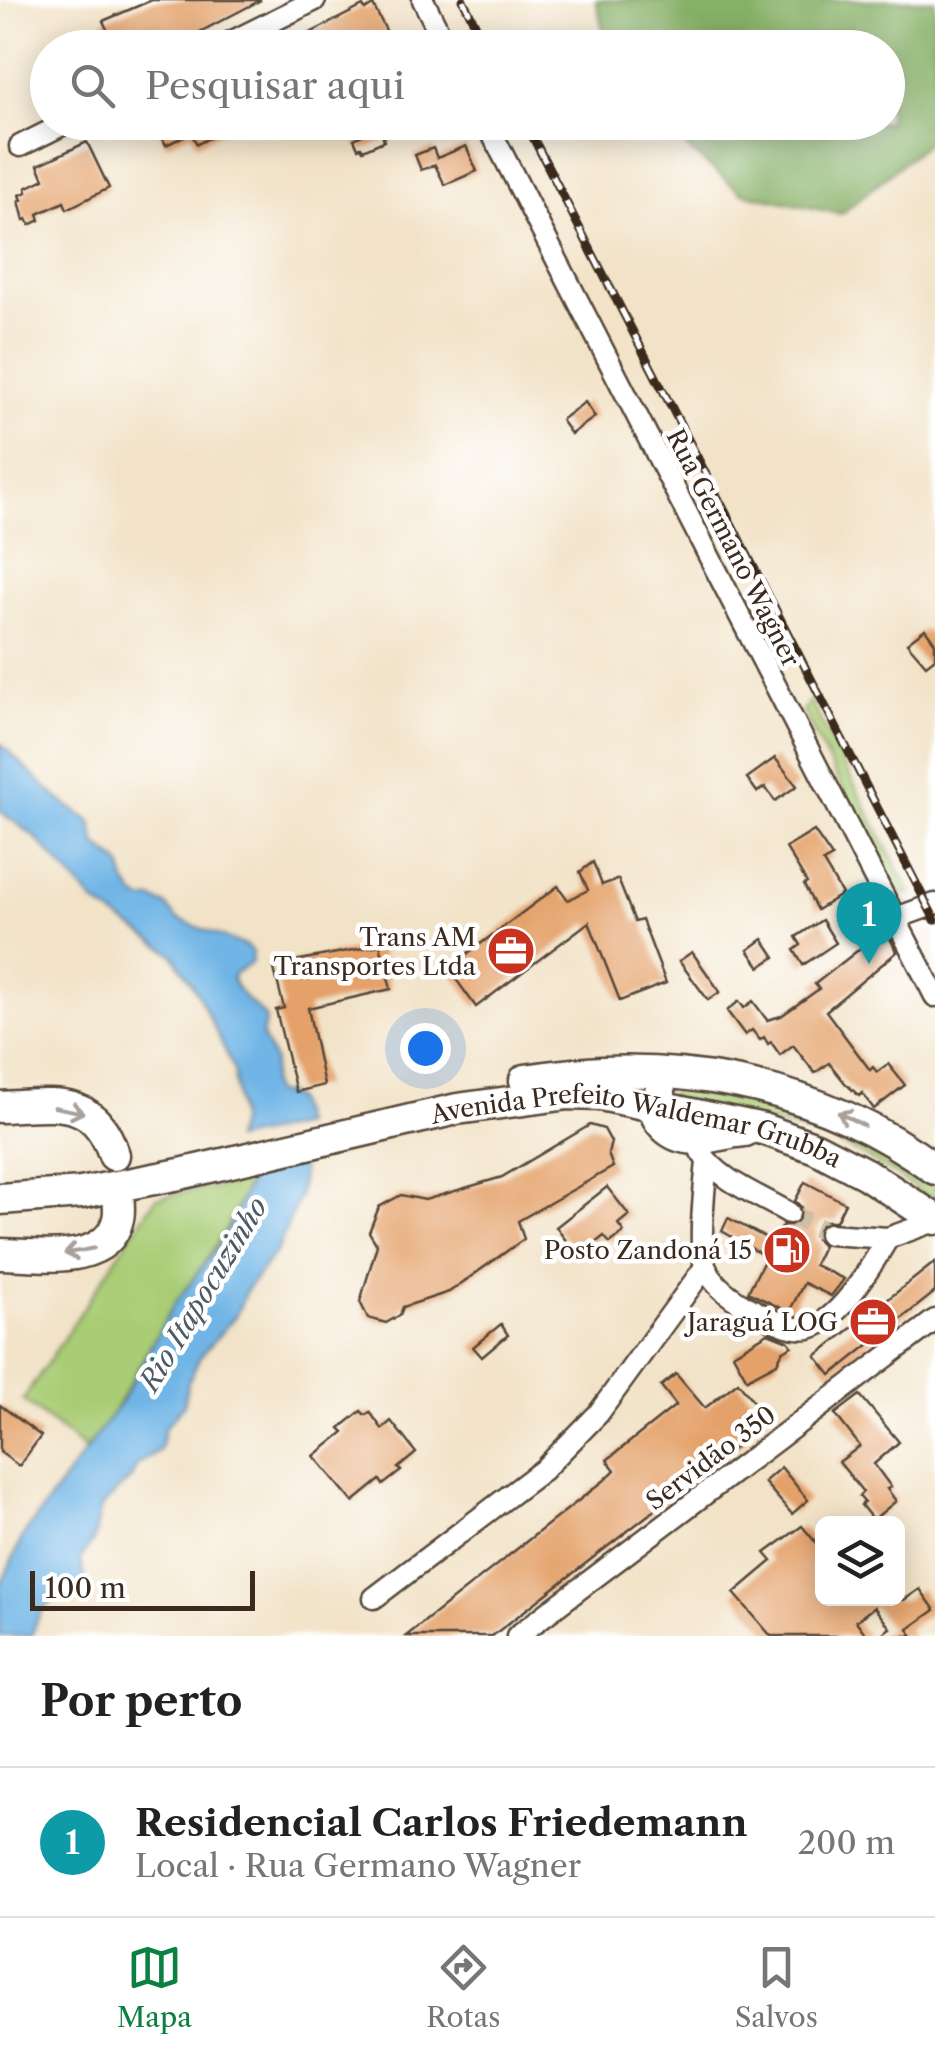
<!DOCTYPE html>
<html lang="pt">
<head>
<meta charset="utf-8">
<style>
	body { margin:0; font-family:"Libre Caslon Text",serif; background:#f6f6f6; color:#222 }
	.controls { position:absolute; right:30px; bottom:30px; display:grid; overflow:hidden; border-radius:15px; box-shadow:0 5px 25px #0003 }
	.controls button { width:90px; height:90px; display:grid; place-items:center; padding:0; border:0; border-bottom:2px solid #e0e0e0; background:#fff; color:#222; font:50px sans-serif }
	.scale { position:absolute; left:30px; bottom:25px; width:225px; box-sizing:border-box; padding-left:10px; border:5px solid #3b2a1e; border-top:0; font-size:28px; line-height:35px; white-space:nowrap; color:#3b2a1e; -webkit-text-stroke:8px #fff; paint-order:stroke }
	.you { position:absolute; left:425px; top:1048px; width:35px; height:35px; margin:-25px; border:8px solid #fff; border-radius:50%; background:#1a73e8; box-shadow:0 0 0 15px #1a73e833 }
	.badge { display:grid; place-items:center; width:65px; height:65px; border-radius:50%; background:#0b8043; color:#fff; font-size:32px; font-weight:700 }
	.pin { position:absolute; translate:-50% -82px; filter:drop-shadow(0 2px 5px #0008) }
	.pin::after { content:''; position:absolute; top:52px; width:35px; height:30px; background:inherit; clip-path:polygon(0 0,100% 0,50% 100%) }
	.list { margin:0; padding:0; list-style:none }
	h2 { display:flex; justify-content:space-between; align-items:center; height:130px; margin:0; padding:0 40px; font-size:42px }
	h2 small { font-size:32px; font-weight:400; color:#767676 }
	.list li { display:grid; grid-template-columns:65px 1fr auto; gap:30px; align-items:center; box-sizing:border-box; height:150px; padding:0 40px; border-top:2px solid #e0e0e0 }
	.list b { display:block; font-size:38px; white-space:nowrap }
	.list p { margin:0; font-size:32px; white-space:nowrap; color:#767676 }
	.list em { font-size:32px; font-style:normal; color:#767676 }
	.icon { flex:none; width:55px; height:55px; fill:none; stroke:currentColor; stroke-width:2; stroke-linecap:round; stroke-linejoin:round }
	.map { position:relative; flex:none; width:935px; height:1636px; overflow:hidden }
	.search { position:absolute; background:#fff; box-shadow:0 5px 25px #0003; left:30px; right:30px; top:30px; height:110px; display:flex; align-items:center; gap:25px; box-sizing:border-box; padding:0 35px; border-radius:55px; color:#767676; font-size:38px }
	.sheet { height:280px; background:#fff }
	nav { display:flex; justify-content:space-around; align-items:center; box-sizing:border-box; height:140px; border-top:2px solid #e0e0e0; background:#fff; font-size:28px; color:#767676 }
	nav a { display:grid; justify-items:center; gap:5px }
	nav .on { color:#0b8043 }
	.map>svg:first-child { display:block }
	.green { fill:#a9cc74; stroke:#727b49; stroke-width:2.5 }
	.forest { fill:#86b066; stroke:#606d42; stroke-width:2.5 }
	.water { fill:#70b5e6; stroke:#567082; stroke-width:2.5 }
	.building { fill:#e4a169 }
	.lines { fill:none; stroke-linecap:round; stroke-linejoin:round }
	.minor-tunnel { stroke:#cdbea6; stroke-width:20; stroke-dasharray:20 10; stroke-linecap:butt }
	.minor-casing { stroke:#564638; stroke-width:25 }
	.highway-casing { stroke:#564638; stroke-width:35 }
	.minor { stroke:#fff; stroke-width:20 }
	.highway { stroke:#fff; stroke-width:30 }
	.rail-casing { stroke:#3b2a1e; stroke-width:9 }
	.rail { stroke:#fff; stroke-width:5; stroke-dasharray:15; stroke-linecap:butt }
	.oneway { stroke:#a79f9a }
	.labels { text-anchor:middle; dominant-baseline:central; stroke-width:9; stroke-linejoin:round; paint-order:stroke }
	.street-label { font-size:25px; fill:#3b2a1e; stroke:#fff }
	.poi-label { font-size:25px; fill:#3b2a1e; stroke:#fff; text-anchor:end }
	.water-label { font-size:28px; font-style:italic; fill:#4e5b64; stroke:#fff }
</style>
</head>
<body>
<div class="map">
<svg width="935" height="1636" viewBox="0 0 935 1636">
	<rect width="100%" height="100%" fill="#fff"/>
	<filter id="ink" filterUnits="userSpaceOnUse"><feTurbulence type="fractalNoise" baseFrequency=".01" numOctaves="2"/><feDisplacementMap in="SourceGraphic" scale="20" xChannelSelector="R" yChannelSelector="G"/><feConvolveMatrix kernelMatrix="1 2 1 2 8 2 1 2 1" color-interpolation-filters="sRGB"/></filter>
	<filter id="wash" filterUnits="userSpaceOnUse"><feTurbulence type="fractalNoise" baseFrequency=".0048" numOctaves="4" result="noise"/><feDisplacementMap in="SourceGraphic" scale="40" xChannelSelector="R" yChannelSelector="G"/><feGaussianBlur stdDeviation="2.25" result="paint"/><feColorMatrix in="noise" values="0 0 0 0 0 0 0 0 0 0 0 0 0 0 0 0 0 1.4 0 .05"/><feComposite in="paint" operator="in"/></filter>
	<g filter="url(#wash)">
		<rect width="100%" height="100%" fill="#f2e3c8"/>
		<g class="green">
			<path d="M810,700L911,894L897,893L803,712Z"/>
			<path d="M677,1089L811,1112L935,1180V1201L875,1162L824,1136L666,1097Z"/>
			<path d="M249,1180C228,1236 189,1282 159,1332C134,1372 118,1415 85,1449L23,1400L156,1198Z"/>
		</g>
		<path class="forest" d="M596,0H935V136L841,214L742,193L686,147L738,123L888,122V48L844,47L852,28L773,47H607Z"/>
		<g class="water">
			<path d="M0,743C30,771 54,800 91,821L96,844L121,864L126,882L136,897L144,901L153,899L166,905L177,919L246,946L253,952L252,962L234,974L232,979C243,1004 255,1001 266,1019L262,1036L274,1061L271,1084L274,1093L287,1094L295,1100L302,1125L234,1140L239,1122L234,1069L197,992L173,954L96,904L34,836L0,811Z"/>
			<path d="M304,1156L299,1196L278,1249L247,1289L236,1315L200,1357L188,1382L184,1405L165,1427L160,1450L137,1465L131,1478L101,1507L94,1539L81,1558L85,1586C76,1593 70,1592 61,1596C41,1606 38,1618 31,1636H0V1587L23,1536L121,1402L173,1306L224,1238L250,1180V1171Z"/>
		</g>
		<g id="blocks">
			<g class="building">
				<path d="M152,0H261L169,48H116L103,21Z"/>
				<path d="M373,5L395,48H281L363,6L365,10Z"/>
				<path d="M154,122H242L197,144L191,133L166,145Z"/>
				<path d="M379,122H416L383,137L384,141L363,150L361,147L358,148L354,139L380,126Z"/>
				<path d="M87,142L109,188L67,209L64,202L38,214L40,220L30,225L27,219L24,220L19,201L22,200L20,195L27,192L26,188L44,179L38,165Z"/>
				<path d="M466,146L477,171L445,185L435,165L421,170L415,155L433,148L437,158Z"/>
				<path d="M585,402L595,417L571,434L561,420Z"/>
				<path d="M925,629L935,643V658L926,665L907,643Z"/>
				<path d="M775,758L797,786L775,801L765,787L757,792L747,778Z"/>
				<path d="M814,831L832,857L823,862L842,894L817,910L804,885L807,883L786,848Z"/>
				<path d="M593,862L602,885L618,879L635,922L642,920L666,983L620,1001L589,922L476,1007L448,968L558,886L568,900L588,890L580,872Z"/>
				<path d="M822,920L836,943L803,965L794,950L801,945L796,937Z"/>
				<path d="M885,929L897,952L826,1011L870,1070L873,1067L877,1072L888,1064L905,1085L874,1109L862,1093L859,1096L845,1083L829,1063L815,1073L793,1045L780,1055L771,1042L768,1044L764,1037L760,1040L752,1030L745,1035L727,1011L739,1001L744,1008L753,1001L767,1020L781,1016L819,989L815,984Z"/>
				<path d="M763,939L775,957L760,967L748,950Z"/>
				<path d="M380,945L391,989L308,1008L324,1085L296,1092L276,1010L284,1008L273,965Z"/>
				<path d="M692,952L720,992L708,1000L679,961Z"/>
				<path d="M590,1125L604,1129L611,1142L608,1154L613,1167L518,1221L524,1239L449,1292L403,1307L400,1315L386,1323L368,1318L360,1302L377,1245L369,1232L379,1207L401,1195L425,1200L502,1177Z"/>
				<path d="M805,1182L845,1203L836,1221H824L817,1227L816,1239L823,1246L814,1265L844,1279L831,1296L804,1283L789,1312L748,1292L766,1257L722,1231L728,1218L774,1242L783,1225H795L801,1219V1207L795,1201Z"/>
				<path d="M607,1187L629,1215L618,1224L624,1232L610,1243L604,1236L578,1257L556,1227Z"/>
				<path d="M935,1262V1292L831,1375L816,1356Z"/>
				<path d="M501,1324L508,1335L482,1357L473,1347Z"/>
				<path d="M768,1333L788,1341L792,1346L782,1352L777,1363L747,1379L733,1354Z"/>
				<path d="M676,1374L705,1408L738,1382L763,1414L743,1430L749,1437L492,1636H406L606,1479L615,1470L607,1460L676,1405L661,1386Z"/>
				<path d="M860,1395L899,1442L874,1464L891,1487L887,1489L896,1501L873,1520L861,1505L864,1502L859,1496L863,1492L839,1462L860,1446L835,1414Z"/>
				<path d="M0,1405L41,1436L19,1466L0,1452Z"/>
				<path d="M361,1411L365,1415L370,1412L382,1429L391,1421L416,1453L398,1468L401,1471L383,1485L380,1480L353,1502L314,1456L344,1432L340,1428Z"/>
				<path d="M781,1467L808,1500L792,1514L764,1482Z"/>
				<path d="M802,1526L822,1550V1598L904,1600L920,1589L935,1610L908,1629L913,1636H879L890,1628L874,1607L856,1621L867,1636H771L734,1593L772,1561L765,1553Z"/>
			</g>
		</g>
	</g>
	<g filter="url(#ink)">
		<use href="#blocks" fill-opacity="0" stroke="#564638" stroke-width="2.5"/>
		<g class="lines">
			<path class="minor-tunnel" d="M789,1213L829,1234"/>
			<g class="minor-casing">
				<g id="minor">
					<path d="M423,0L447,48"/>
					<path d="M219,48L315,0"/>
					<path d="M486,122L935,996"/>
					<path d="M20,146L68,122"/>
					<path d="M896,918L935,904"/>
					<path d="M701,1152C719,1181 761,1196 789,1213"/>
					<path d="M707,1161C705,1185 697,1249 706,1268C714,1287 734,1300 751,1309C769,1318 794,1335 815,1326C844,1314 873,1263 888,1238"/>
					<path d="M829,1234L888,1238L935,1221"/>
					<path d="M374,1598L543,1470L598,1414L705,1267"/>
					<path d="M517,1636L935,1320"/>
				</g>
			</g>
			<g class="highway-casing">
				<g id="highway">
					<path d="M525,1080C669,1056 816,1082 935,1169"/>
					<path d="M660,1093C654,1104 652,1112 661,1123C684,1151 715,1133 745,1131"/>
					<path d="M0,1107C55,1105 94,1094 114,1155"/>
					<path id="s1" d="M0,1199L81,1193L180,1174L457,1109L568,1094L601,1095L763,1129L816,1148L866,1174L935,1219"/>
					<path d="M0,1254C36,1254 107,1268 118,1219C120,1212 118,1203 119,1196"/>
				</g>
			</g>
			<use href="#minor" class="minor"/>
			<use href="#highway" class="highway"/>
			<g class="rail-casing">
				<g id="rail">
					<path d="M463,0L487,48"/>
					<path d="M525,122L935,920"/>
				</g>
			</g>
			<use href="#rail" class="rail"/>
		</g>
		<defs><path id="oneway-shaft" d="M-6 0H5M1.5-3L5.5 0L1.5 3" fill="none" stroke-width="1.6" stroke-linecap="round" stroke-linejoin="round" transform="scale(2.5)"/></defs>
		<g class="oneway">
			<use href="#oneway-shaft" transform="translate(69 1110) rotate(11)"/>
			<use href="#oneway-shaft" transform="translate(851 1119) rotate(-153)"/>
			<use href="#oneway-shaft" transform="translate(79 1251) rotate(170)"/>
		</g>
	</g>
	<defs>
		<g id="office-disc" transform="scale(2.5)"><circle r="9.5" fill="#c8321e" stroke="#fff"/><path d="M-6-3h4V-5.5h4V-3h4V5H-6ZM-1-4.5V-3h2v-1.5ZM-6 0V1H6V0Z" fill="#fff"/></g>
		<g id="fuel-disc" transform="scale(2.5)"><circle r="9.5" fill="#c8321e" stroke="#fff"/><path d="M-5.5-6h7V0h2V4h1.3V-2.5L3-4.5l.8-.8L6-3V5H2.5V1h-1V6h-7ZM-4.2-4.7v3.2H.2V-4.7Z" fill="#fff"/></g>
	</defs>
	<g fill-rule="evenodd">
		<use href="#office-disc" x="511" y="951"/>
		<use href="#fuel-disc" x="787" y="1250"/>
		<use href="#office-disc" x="873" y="1322"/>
	</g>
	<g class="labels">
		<g class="street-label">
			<text transform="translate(733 548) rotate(63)">Rua Germano Wagner</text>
			<text stroke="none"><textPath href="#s1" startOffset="650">Avenida Prefeito Waldemar Grubba</textPath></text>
			<text transform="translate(711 1458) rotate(-37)">Servidão 350</text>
		</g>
		<g class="poi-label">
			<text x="476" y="937">Trans AM<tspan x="476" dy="29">Transportes Ltda</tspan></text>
			<text x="752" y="1250">Posto Zandoná 15</text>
			<text x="838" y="1322">Jaraguá LOG</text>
		</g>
		<g class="water-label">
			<text transform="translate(203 1294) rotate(-59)">Rio Itapocuzinho</text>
		</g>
	</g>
</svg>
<div class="controls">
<button><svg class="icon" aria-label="layers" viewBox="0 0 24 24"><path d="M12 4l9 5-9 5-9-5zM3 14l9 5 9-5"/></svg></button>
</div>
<div class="scale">100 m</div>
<div class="you"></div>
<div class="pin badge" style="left:869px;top:964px;background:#0f9aa8">1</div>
<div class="search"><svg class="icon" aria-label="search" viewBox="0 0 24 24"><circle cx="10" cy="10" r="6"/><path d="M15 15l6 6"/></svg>Pesquisar aqui</div>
</div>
<section class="sheet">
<h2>Por perto<small></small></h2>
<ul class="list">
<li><span class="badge" style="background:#0f9aa8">1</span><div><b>Residencial Carlos Friedemann</b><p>Local · Rua Germano Wagner</p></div><em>200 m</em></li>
</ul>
</section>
<nav>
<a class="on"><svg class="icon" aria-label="map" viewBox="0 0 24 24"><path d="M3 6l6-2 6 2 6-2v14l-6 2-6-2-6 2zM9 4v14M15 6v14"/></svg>Mapa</a>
<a><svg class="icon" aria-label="directions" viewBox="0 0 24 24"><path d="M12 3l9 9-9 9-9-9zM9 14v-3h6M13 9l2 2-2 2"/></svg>Rotas</a>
<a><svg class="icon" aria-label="saved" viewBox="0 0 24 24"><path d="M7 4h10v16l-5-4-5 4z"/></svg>Salvos</a>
</nav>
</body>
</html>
